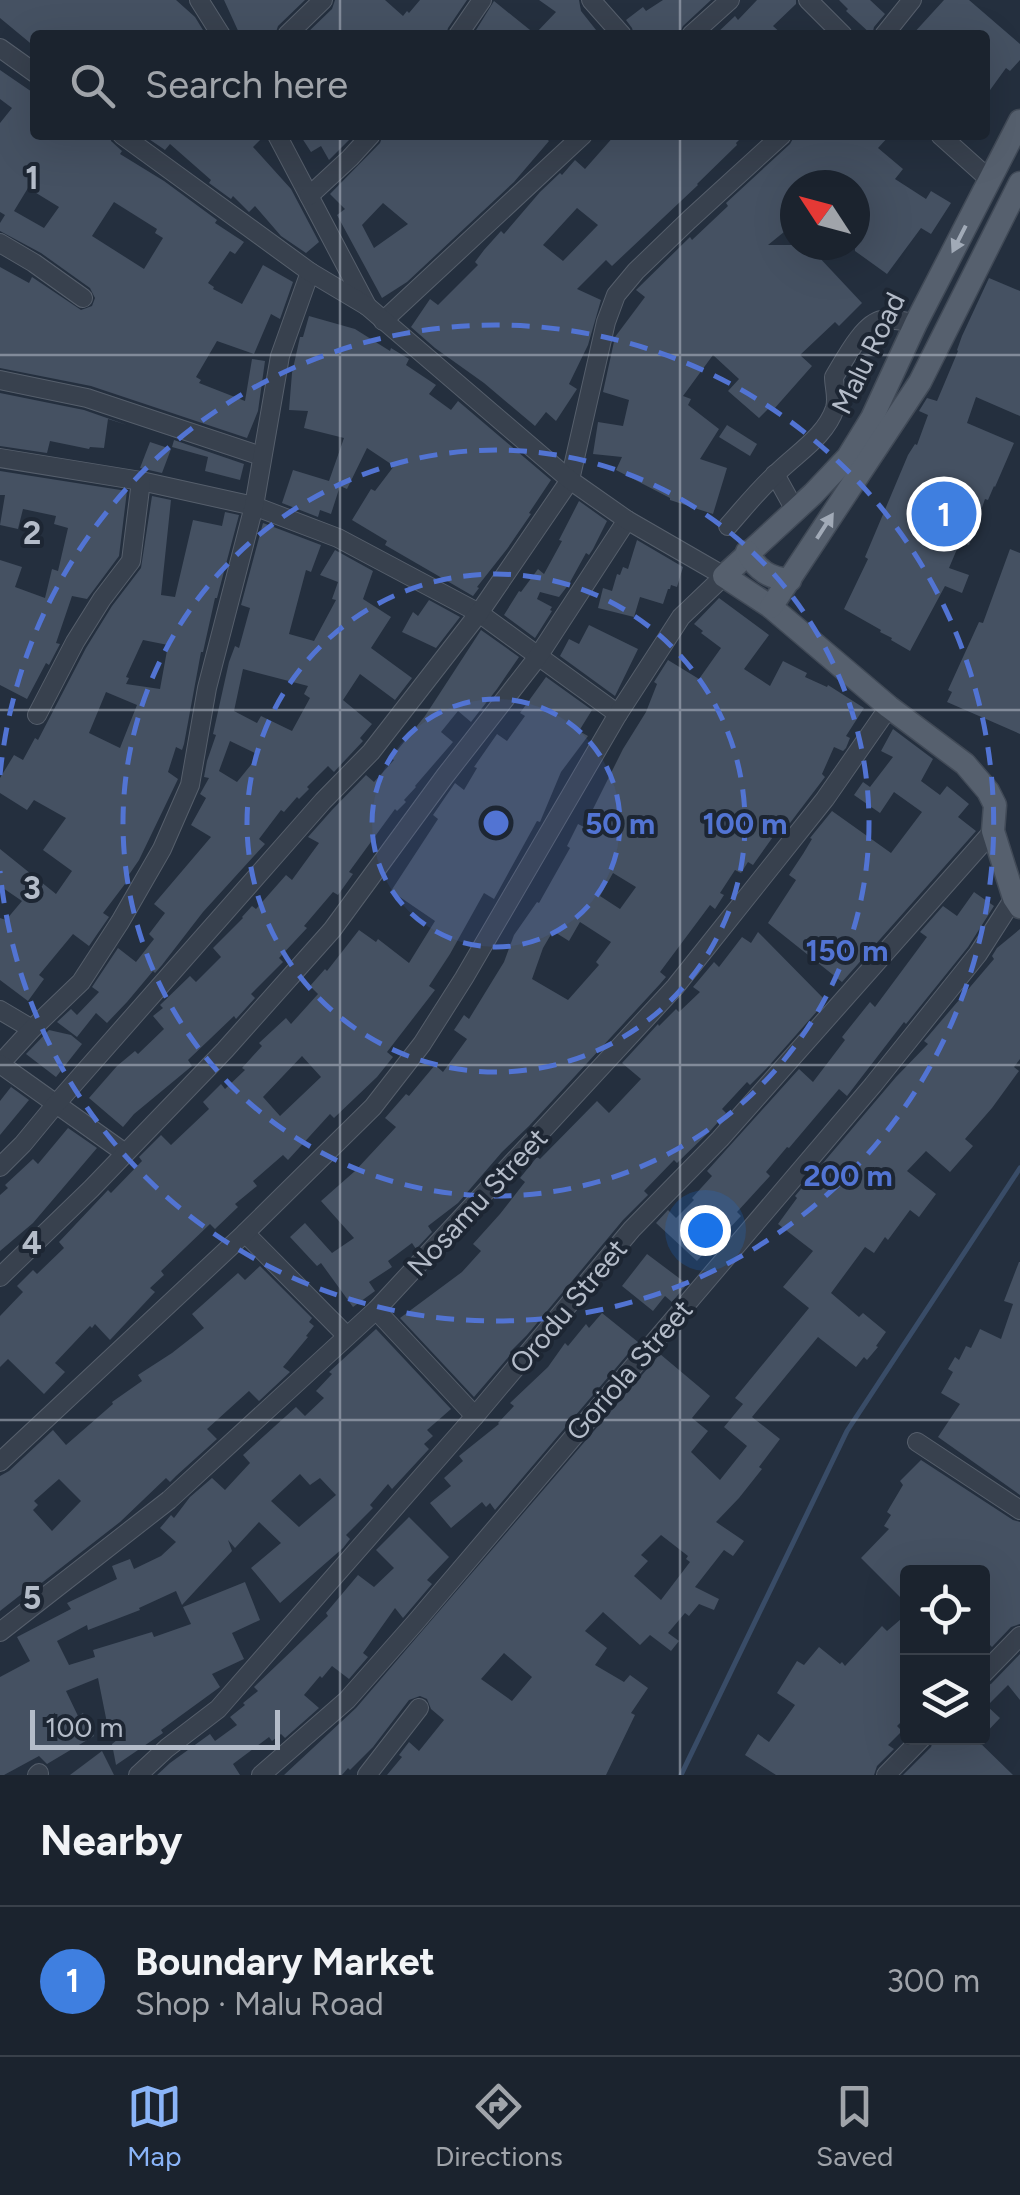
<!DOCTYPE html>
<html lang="en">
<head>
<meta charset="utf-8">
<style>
	body { margin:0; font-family:Figtree,sans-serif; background:#242b36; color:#f1f3f6 }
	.controls { position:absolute; right:30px; bottom:30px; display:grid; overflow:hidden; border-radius:10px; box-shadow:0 10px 40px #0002 }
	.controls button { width:90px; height:90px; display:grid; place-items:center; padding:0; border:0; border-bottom:2px solid #39404a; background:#1b232e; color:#f1f3f6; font:50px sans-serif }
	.compass { position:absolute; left:780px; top:170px; width:90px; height:90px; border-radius:50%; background:#1b232e; box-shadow:0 10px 40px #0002; rotate:306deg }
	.scale { position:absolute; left:30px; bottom:25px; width:250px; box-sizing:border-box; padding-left:10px; border:5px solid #b4bcc9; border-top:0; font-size:28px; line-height:35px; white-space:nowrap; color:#b4bcc9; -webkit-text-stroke:8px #1d2633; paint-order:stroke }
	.you { position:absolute; left:705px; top:1230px; width:35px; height:35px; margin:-25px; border:8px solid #fff; border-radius:50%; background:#1a73e8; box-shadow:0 0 0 15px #1a73e833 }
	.badge { display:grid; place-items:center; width:65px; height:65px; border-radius:50%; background:#8ab4f8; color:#fff; font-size:32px; font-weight:700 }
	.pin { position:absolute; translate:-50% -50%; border:5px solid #fff; box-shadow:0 2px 10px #0006 }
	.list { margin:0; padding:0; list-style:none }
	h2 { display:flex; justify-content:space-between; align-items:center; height:130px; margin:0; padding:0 40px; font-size:42px }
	h2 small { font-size:32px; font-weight:400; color:#a0a4aa }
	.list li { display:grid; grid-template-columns:65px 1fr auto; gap:30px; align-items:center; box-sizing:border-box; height:150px; padding:0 40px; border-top:2px solid #39404a }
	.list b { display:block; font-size:38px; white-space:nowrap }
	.list p { margin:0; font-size:32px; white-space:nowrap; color:#a0a4aa }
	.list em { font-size:32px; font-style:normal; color:#a0a4aa }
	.icon { flex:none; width:55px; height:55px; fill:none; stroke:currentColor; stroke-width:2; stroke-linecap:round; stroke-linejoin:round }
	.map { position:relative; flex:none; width:1020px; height:1775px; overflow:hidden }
	.search { position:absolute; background:#1b232e; box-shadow:0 10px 40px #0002; left:30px; right:30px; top:30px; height:110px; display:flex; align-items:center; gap:25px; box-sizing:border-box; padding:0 35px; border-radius:10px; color:#a0a4aa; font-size:38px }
	.sheet { height:280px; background:#1b232e }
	nav { display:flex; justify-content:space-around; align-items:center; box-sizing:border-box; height:140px; border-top:2px solid #39404a; background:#1b232e; font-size:28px; color:#a0a4aa }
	nav a { display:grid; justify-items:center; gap:5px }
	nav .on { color:#8ab4f8 }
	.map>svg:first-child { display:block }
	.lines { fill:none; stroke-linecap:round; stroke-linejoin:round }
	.stream { stroke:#394c67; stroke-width:5 }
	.building { fill:#455162; fill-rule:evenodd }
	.minor-casing { stroke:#565f6c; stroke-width:20 }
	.major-casing { stroke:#414a57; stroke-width:25 }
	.minor { stroke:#38414e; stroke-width:18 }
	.major { stroke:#56606e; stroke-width:22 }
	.oneway { fill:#a1aab7 }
	.grid { fill:none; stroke:#b4bcc9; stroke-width:2.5; stroke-opacity:0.55 }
	.ring { fill:none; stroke:#5274d3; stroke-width:5; stroke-dasharray:18 12 }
	.labels { text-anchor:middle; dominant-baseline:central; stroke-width:8; stroke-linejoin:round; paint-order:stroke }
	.street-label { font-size:28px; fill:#b4bcc9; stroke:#1d2633 }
	.grid-label { font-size:32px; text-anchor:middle; font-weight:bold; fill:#b4bcc9; stroke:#1d2633; stroke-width:8; stroke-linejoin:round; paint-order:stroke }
	.centre { fill:#5274d3; stroke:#1d2633; stroke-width:5 }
	.ring-label { font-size:30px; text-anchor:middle; font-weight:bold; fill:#5274d3; stroke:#1d2633; stroke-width:8; stroke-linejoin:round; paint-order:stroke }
</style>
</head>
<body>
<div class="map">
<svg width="1020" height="1775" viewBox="0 0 1020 1775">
	<rect width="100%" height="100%" fill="#242f3e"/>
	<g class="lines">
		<path class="stream" d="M681,1775L847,1431L1020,1168"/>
	</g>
	<g class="building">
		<path d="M0,0H176L195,17L206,35H35V47L0,18Z"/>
		<path d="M224,0H305L278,26L275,35H240Z"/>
		<path d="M335,0H385L403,16L407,11L409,13L420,0H467L448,28L446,35H305L332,9Z"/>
		<path d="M539,0H579L581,11L600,35H473L494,1L535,34L556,12Z"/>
		<path d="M663,0H711L683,26L679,35H634L632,28L626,20L643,7L646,11Z"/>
		<path d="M757,0H796V4L773,26L783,35H715L735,16L738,20Z"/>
		<path d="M839,0H870L885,14L874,27L872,35L846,11L848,9Z"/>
		<path d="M944,0H969L1020,44V60L1010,71L1006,68L985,97V35H912Z"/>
		<path d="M0,70L35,94V135H110L111,141L122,151L120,154L164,181L217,220L215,223L244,242L235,254L230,251L208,283L214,287L213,289L242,304L263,265L293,282L280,319L271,314L254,354L217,341L196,377L201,380L199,383L245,401L252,359L265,361L258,411L247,438L91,386L0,368V267L29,283L32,277L81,310L92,306L95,298L90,288L41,253L0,231V223L5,215L0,212V123L12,108L0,99ZM28,188L59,207L44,228L14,211ZM114,202L157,229L155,233L163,238L144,269L92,236Z"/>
		<path d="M143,135H265L253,147L291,189L319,242L306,253L281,236L255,206L249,212L233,196L231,199L209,183L211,180L170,144L165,150Z"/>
		<path d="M300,135H354L329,160L321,146L311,152Z"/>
		<path d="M383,135H542L549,141L514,182L407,282L382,298L337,215L345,209L330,194L380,143ZM383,203L408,224L374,248L362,225Z"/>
		<path d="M615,135H744L736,143L737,145L697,184L698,185L612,266L606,260L577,289L601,300L588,345L569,384L577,389L556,421L546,412L535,426L484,383L435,348L411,327L430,299L438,305L478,265L475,262L484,250L501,231L504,234L540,192L560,173L562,175L575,160L585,169ZM577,208L598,225L563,261L543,245Z"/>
		<path d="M795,135H890L878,148L903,169L895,179L926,199L931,191L951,203L931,234L921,228L887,274L855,251V185H795V223L768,245H814L820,252L817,255L862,303L839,326L835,322L800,355L812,366L774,409L771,406L759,418L728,391L739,379L713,355L683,396L691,399L688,405L719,429L700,459L727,468L713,514L670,500V498L616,470L622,457L593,454L598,422L623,426L629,400L603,392L615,337L645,297L636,290L690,237L692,240L728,206L726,203L790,144Z"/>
		<path d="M989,278L1020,291V416L976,397L967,423L1014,443L995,487L994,486L988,500L985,499L969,545L960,542L949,568L969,575L962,593L945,586L910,651L891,640L892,638L880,632L881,630L844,609L868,559L865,557L908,455L915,444L917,445L928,415L919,411L927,398L937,401L958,351L957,350L962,336Z"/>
		<path d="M309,316L355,329L390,351L391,348L409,359L406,365L436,385L429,394L451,410L458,401L551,480L529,513L531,514L507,549L477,587L479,588L473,596L385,545L387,541L352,520L371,489L375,491L394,466L367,448L347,489L340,486L331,514L320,510L318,517L282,503L293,470L329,481L344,438L304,428L308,411L289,410L292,373L300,337H303Z"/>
		<path d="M0,393L84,410L127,425L108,419L104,448L90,447L89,449L50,441L47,453L0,446Z"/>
		<path d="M727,425L757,444L750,456L719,437Z"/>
		<path d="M174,440L244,464L240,480L205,471L208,457L172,447Z"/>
		<path d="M150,442L171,449L162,473L140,468Z"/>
		<path d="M0,471L127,491L119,556L87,599L72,596L56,643L60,644L49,665L46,663L27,699L0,685V560L22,567L15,587L45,598L52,569L58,571L68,528L54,524L56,516L23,509L18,529L0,525L5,495H0Z"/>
		<path d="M152,496L171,500L161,595L175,597L193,520L222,526L225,512L239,515L217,598H215L203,652H201L184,744L182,750L176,747L168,772L178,779L139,860L126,879L128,880L103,913L109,917L89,946L73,934L39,975L44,979L28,1001L0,980V918L6,920L22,901L0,886V849L56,894L72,871L43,850L66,818L34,800L27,810L0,793V778L14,755L23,760L35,738L38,740L86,648L112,606L141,568ZM143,640L168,645L160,689L126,684L129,678L126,677ZM106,692L137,705L120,748L89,733Z"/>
		<path d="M579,501L607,521L593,549L589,555L586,553L569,584L559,597L540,592L537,599L552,607L550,610L552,611L535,638L504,615L519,591L521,592L538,569L544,574L562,541L559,540Z"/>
		<path d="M263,523L321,545L311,572L306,570L289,634L314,641L336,600L332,599L338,582L320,575L335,550L373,571L363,599L391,617L371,648L412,678L395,700L360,674L343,700L372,724L360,738L363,741L334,772L328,766L307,787L309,789L299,799L297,797L284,812L281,810L259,839L265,844L203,912L162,965L155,973L153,971L127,1002L107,1023L96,1013L77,1037L57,1022L71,1009L77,1015L99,992L92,987L118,948L136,962L154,939L149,934L165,913L154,904L211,837L191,825L206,798L200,794L209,778L204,777L207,761L216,735L213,734L229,662L235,646L239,648L250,608L241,605ZM243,669L308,686L304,694L310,698L292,731L261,716L257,723L234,711ZM230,741L259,755L237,782L219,771Z"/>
		<path d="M637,540L683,567L677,587L671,585L670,589H668L663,604L640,597L634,617L598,608L603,588L612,591L617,574L620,575L623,567L628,569Z"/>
		<path d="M1010,549L1020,553V734L947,702L952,692L948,690L979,622L983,623Z"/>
		<path d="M719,598L769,635L744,669L770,686L783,661L807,673L805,677L827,687L828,685L864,708L846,736L850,738L846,748L843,751L834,747L822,774L825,777L790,823L785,820L753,865L748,862L741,873L735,870L720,893L724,895L715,909L710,905L660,972L666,977L660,984L529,1126L502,1152L458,1203L428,1226L432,1232L416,1249L412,1243L388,1261L392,1267L369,1282L375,1291L353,1307L321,1263L317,1266L290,1237L305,1223L332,1253L354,1238L321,1201L355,1171L396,1127L385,1118L406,1094L409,1096L435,1065L443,1072L467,1039L454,1030L464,1015L469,1019L504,962L514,935L537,902L539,903L570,848L567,846L578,824L584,827L623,749L646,712L657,684L654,682L668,660L699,679L721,648L701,633L703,631L694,624ZM613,873L636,887L620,909L600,896ZM580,922L611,942L596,962L599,965L568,1000L532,979L543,948L553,931L569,941Z"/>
		<path d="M429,600L460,617L436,648L402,632L413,612L418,616Z"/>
		<path d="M589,625L638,649L615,696L560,656L569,639L579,644Z"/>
		<path d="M481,630L519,657L497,689L471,722L458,711L441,732L453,742L415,786L416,787L404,800L406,802L397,811L395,809L349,872L353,874L338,895L333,892L304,926L307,928L279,958L283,962L251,994L255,998L236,1019L234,1016L188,1060L192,1066L134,1114L123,1127L89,1098L117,1066L135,1051L138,1054L164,1029L153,1016L163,1008L160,1005L190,976L196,982L221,957L213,948L243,918L242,917L252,906L256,909L286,875L292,880L319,843L308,837L332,810L366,775L374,782L394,760L391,758L425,716Z"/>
		<path d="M546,677L592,710L579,731L588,736L561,772L540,822L537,821L494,899L484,893L450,954L429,986L435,990L387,1052L393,1057L377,1077L334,1118L330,1114L288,1160L283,1155L253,1181L257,1186L235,1204L238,1207L215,1229L210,1224L161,1271L164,1275L150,1288L155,1292L110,1340L95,1324L92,1328L90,1326L55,1363L65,1372L44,1394L8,1359L0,1367V1316L23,1292L17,1286L33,1270L37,1274L64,1248L59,1242L108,1190L111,1193L142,1161L139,1157L161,1135L171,1145L209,1109L203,1102L221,1084L225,1089L245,1070L242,1068L262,1046L259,1043L286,1018L291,1024L318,994L310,986L325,969L327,971L359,930L376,942L378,939L409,963L435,921L391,891L438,819L433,815L446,796L455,783L464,790L477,768L474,767L497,734L507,741L525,716L520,713ZM302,1056L321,1077L280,1116L263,1097Z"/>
		<path d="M893,729L933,759L921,781L940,795L947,786L969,804L958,817L976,831L842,982L768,923L796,880L789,875L803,854L812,839L810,838L832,811L891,853L922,812L894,792L880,813L854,795L863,782L870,787L893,757L881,751Z"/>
		<path d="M974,892L994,906L968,947L906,1024L904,1022L847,1096L839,1089L789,1148L787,1147L766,1172L770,1176L737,1212L741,1216L725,1233L726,1234L714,1246L712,1244L697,1261L656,1223L668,1210L676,1218L694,1200L692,1198L712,1176L707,1171L799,1069L813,1082L845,1040L842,1037L870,1002L875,1007L927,937L920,932L943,906L957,916Z"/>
		<path d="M1020,929V1059L1014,1067L1019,1071L992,1108L965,1139L973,1146L950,1172L926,1151L907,1171L936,1194L919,1217L910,1210L888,1240L885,1237L874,1253L865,1247L831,1293L859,1317L863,1313L886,1332L876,1346L878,1347L867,1360L864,1357L856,1367L818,1337L752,1417L780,1439L759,1467L762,1469L739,1498L716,1522L744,1541L733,1556L724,1550L695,1587L719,1599L714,1610L699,1604L689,1616L685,1613L668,1633L679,1641L671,1651L650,1635L640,1645L603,1612L585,1631L607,1648L595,1665L624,1682L630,1675L648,1688L631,1713L635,1715L606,1775H387L402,1757L399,1755L409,1742L419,1751L444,1720L431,1709L427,1699L420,1696L409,1700L373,1747L350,1770L348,1768L342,1775H284L356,1708L660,1354L710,1396L692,1418L708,1431L691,1452L720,1480L747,1446L724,1427L743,1404L735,1398L809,1308L783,1287L813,1251L778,1224L797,1198L795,1196L896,1077L928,1044L924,1041L994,959L992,956L997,948ZM661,1535L688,1556L686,1559L690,1562L661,1600L634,1576L648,1561L641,1555ZM504,1653L532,1677L512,1701L481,1679Z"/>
		<path d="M758,932L826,1001L766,1069L750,1085L747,1082L722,1109L726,1113L711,1130L677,1163L674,1160L644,1191L648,1195L623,1220L527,1335L510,1352L511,1354L474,1397L400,1318L462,1272L481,1251L473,1244L500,1214L525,1182L520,1178L537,1157L540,1159L597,1101L609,1113L641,1079L622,1063L658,1024L659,1026L676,1009L679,1012L700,992L693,987L714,962L719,967L742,937L751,943Z"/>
		<path d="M49,1030L71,1035L82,1044L56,1077L26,1054Z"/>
		<path d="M11,1087L29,1100L0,1135V1101Z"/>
		<path d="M68,1128L97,1148L33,1223L0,1251V1195L8,1188L5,1185L33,1159L38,1164Z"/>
		<path d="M647,1254L687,1284L672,1302L665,1296L653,1311L622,1286Z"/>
		<path d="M1019,1262H1020V1495L938,1437L960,1404L941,1393L953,1372L948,1369L955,1357L959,1360L966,1346L971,1348L980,1329L1001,1339L1013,1304L1004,1301Z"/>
		<path d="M260,1266L312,1318L309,1322L314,1326L306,1336L308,1337L283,1367L290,1372L259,1401L249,1391L207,1429L217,1439L176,1476L170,1482L166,1478L120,1522L39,1585L37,1582L0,1611V1476L9,1471L53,1430L66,1445L113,1404L112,1402L142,1381L138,1375L172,1353L204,1328L192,1314L238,1273L245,1280ZM59,1479L81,1501L52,1531L33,1510L38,1505L34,1501Z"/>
		<path d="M602,1313L638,1342L495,1510L490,1503L486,1507L482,1502L451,1528L430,1503L451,1486L444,1478L463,1461L459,1456L499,1424L498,1423L514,1406L510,1403L548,1367L565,1343L568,1346L586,1324L589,1328Z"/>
		<path d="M376,1329L451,1409L427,1430L433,1436L424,1444L429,1449L392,1489L388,1484L370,1505L373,1508L346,1535L350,1539L343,1548L280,1603L251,1568L281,1543L259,1522L235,1548L228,1540L232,1551L182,1605L176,1591L139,1608L140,1610L88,1630L87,1625L57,1641L69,1665L95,1657L93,1650L152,1632L154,1637L191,1624L183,1607L245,1582L260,1620L232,1633L244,1659L212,1674L220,1687L161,1730L163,1733L116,1765L112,1744L117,1740L108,1728L98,1678L66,1691L78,1716L83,1713L94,1736L47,1764L39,1756L4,1775H0V1677L30,1661L17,1637L71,1609L67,1603L117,1579L112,1566L130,1559L134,1569L161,1556L176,1542L160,1528L171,1515L174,1518L190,1497L212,1478L225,1490L250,1463L243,1455L296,1407L305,1416L324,1398L316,1391L332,1374L329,1372ZM300,1474L310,1485L320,1478L336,1495L299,1527L271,1501Z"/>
		<path d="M921,1460L1013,1520L1020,1522V1624L1011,1627L992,1647L982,1637V1572H908V1605L861,1558L889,1529L884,1526L891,1515L887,1512L903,1485L900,1481Z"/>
		<path d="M409,1517L449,1557L427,1580L432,1584L403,1618L395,1608L363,1653L368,1657L349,1679L332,1666L322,1678L320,1676L304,1695L319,1708L285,1738L281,1734L272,1741L269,1737L233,1764L240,1775H157L170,1763L210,1734L215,1741L237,1725L230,1717L245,1705L243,1703L258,1691L254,1687L328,1616L326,1613L358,1575L374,1587L394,1568L376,1550Z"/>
		<path d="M908,1613V1715L897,1726L902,1731L888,1745L894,1749L877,1766L874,1775H776L745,1755L758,1734L769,1742L795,1705L777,1693L797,1661L804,1665L819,1647L840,1664L842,1662L845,1666L882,1626L887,1631Z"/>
		<path d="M1020,1654V1700L1008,1685L987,1706L1000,1718L982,1737V1687L991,1684Z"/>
		<path d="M934,1738H975L1013,1775H903L931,1747Z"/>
		<path d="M102,1751L114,1775H70Z"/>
	</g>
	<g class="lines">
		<g class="minor-casing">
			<g id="minor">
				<path d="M199,0L221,35"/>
				<path d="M591,0L622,35"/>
				<path d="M808,0L843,35"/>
				<path d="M287,35L323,0"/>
				<path d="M458,35L482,0"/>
				<path d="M691,35L730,0"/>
				<path d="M884,35L912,0"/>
				<path d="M0,48L35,73"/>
				<path d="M277,135L367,306"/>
				<path d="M940,135L989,179"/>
				<path d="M309,196L350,158L371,135"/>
				<path d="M0,243L34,263L83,298"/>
				<path d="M383,321L583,135"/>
				<path d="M0,380L87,398L261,456"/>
				<path d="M0,458L141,481L254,506L338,538L479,613L618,714"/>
				<path d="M775,474L795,510"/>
				<path d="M728,526C744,508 759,489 777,473C797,453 826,436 835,408C838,397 834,387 834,377C844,361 863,323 882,320C892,318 906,322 916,323"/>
				<path d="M37,715L75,642L102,599L131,561L141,481"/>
				<path d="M0,1010L32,1029"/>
				<path d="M0,1064L32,1029L81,982L120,922L162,849L190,785L207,688L254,506L280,356L310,272"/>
				<path d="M0,1064L125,1153"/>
				<path d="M0,1167L23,1144L56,1104L323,801L371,752L479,613L570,480L606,322L616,295L636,271L689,220L782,135"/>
				<path d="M245,1233L346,1335"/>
				<path d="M0,1277L91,1189L225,1050L332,930L445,776L537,658L627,520"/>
				<path d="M376,1310L475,1416"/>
				<path d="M917,1442L1020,1510"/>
				<path d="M0,1462L245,1233L373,1107L422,1044L464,978L618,714L681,617L724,576L627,520L570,480L367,306L310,272L122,135"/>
				<path d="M0,1632L169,1500L376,1310L675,987L825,799L889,707"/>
				<path d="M982,1675L1020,1636"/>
				<path d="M37,1775L39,1773"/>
				<path d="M138,1775L167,1748L218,1709L475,1416L632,1229L720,1139L993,831"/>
				<path d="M261,1775L347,1700L415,1623L873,1085L978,954L1014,898"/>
				<path d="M367,1775L419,1708"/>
				<path d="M886,1775L922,1738"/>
			</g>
		</g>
		<g class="major-casing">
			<g id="major">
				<path d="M1020,121L916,323L872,418L848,457L813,494L724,576L771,607L889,707L965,764L988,791L995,805L993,831L1014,898L1020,907"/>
				<path d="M747,552C758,571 769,578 790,580"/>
				<path d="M771,607L920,382L1020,183"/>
			</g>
		</g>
		<use href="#minor" class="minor"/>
		<use href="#major" class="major"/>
	</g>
	<defs><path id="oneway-solid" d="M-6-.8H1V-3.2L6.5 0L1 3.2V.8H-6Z" transform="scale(2.5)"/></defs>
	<g class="oneway">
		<use href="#oneway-solid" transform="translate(959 239) rotate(117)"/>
		<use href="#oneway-solid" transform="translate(825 526) rotate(-57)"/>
	</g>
	<path class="grid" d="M340,0V35M680,0V35M340,135V1775M680,135V1775M0,355H1020M0,710H1020M0,1065H1020M0,1420H1020"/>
	<circle cx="496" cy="823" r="124" fill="#5274d3" fill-opacity=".12"/>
	<g class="ring">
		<circle cx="496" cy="823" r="124"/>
		<circle cx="496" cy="823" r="249"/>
		<circle cx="496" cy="823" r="373"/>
		<path d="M0 775A498 498 0 1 1 0 871"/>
	</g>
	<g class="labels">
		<g class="street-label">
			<text transform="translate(868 353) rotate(-64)">Malu Road</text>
			<text transform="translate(477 1202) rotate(-47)">Nosamu Street</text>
			<text transform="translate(568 1306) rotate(-50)">Orodu Street</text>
			<text transform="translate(629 1370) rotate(-49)">Goriola Street</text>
		</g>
	</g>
	<g class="grid-label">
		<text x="32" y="189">1</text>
		<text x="32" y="544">2</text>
		<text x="32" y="899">3</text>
		<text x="32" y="1254">4</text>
		<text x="32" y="1609">5</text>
	</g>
	<circle cx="496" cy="823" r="15" class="centre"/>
	<g class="ring-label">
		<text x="620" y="834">50 m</text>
		<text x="745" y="834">100 m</text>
		<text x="847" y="961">150 m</text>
		<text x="848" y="1186">200 m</text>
	</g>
</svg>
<div class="controls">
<button><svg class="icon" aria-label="locate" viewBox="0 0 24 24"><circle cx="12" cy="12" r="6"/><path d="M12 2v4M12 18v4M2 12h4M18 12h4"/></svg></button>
<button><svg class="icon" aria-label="layers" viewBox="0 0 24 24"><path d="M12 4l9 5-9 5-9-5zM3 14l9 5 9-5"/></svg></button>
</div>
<svg class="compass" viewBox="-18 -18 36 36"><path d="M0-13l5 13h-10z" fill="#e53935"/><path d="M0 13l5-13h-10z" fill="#a0a4aa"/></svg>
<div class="scale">100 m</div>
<div class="you"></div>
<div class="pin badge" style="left:944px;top:514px;background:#3f7fe0">1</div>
<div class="search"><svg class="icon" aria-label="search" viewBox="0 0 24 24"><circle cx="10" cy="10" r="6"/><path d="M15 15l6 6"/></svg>Search here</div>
</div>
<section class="sheet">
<h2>Nearby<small></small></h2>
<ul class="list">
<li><span class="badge" style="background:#3f7fe0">1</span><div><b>Boundary Market</b><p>Shop · Malu Road</p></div><em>300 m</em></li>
</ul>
</section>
<nav>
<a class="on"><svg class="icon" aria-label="map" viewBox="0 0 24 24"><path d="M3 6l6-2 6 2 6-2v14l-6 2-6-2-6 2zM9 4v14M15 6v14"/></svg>Map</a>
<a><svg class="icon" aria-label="directions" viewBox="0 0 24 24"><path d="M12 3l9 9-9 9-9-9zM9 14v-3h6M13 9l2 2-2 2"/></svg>Directions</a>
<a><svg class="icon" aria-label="saved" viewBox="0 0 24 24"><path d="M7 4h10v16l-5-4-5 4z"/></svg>Saved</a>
</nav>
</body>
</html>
